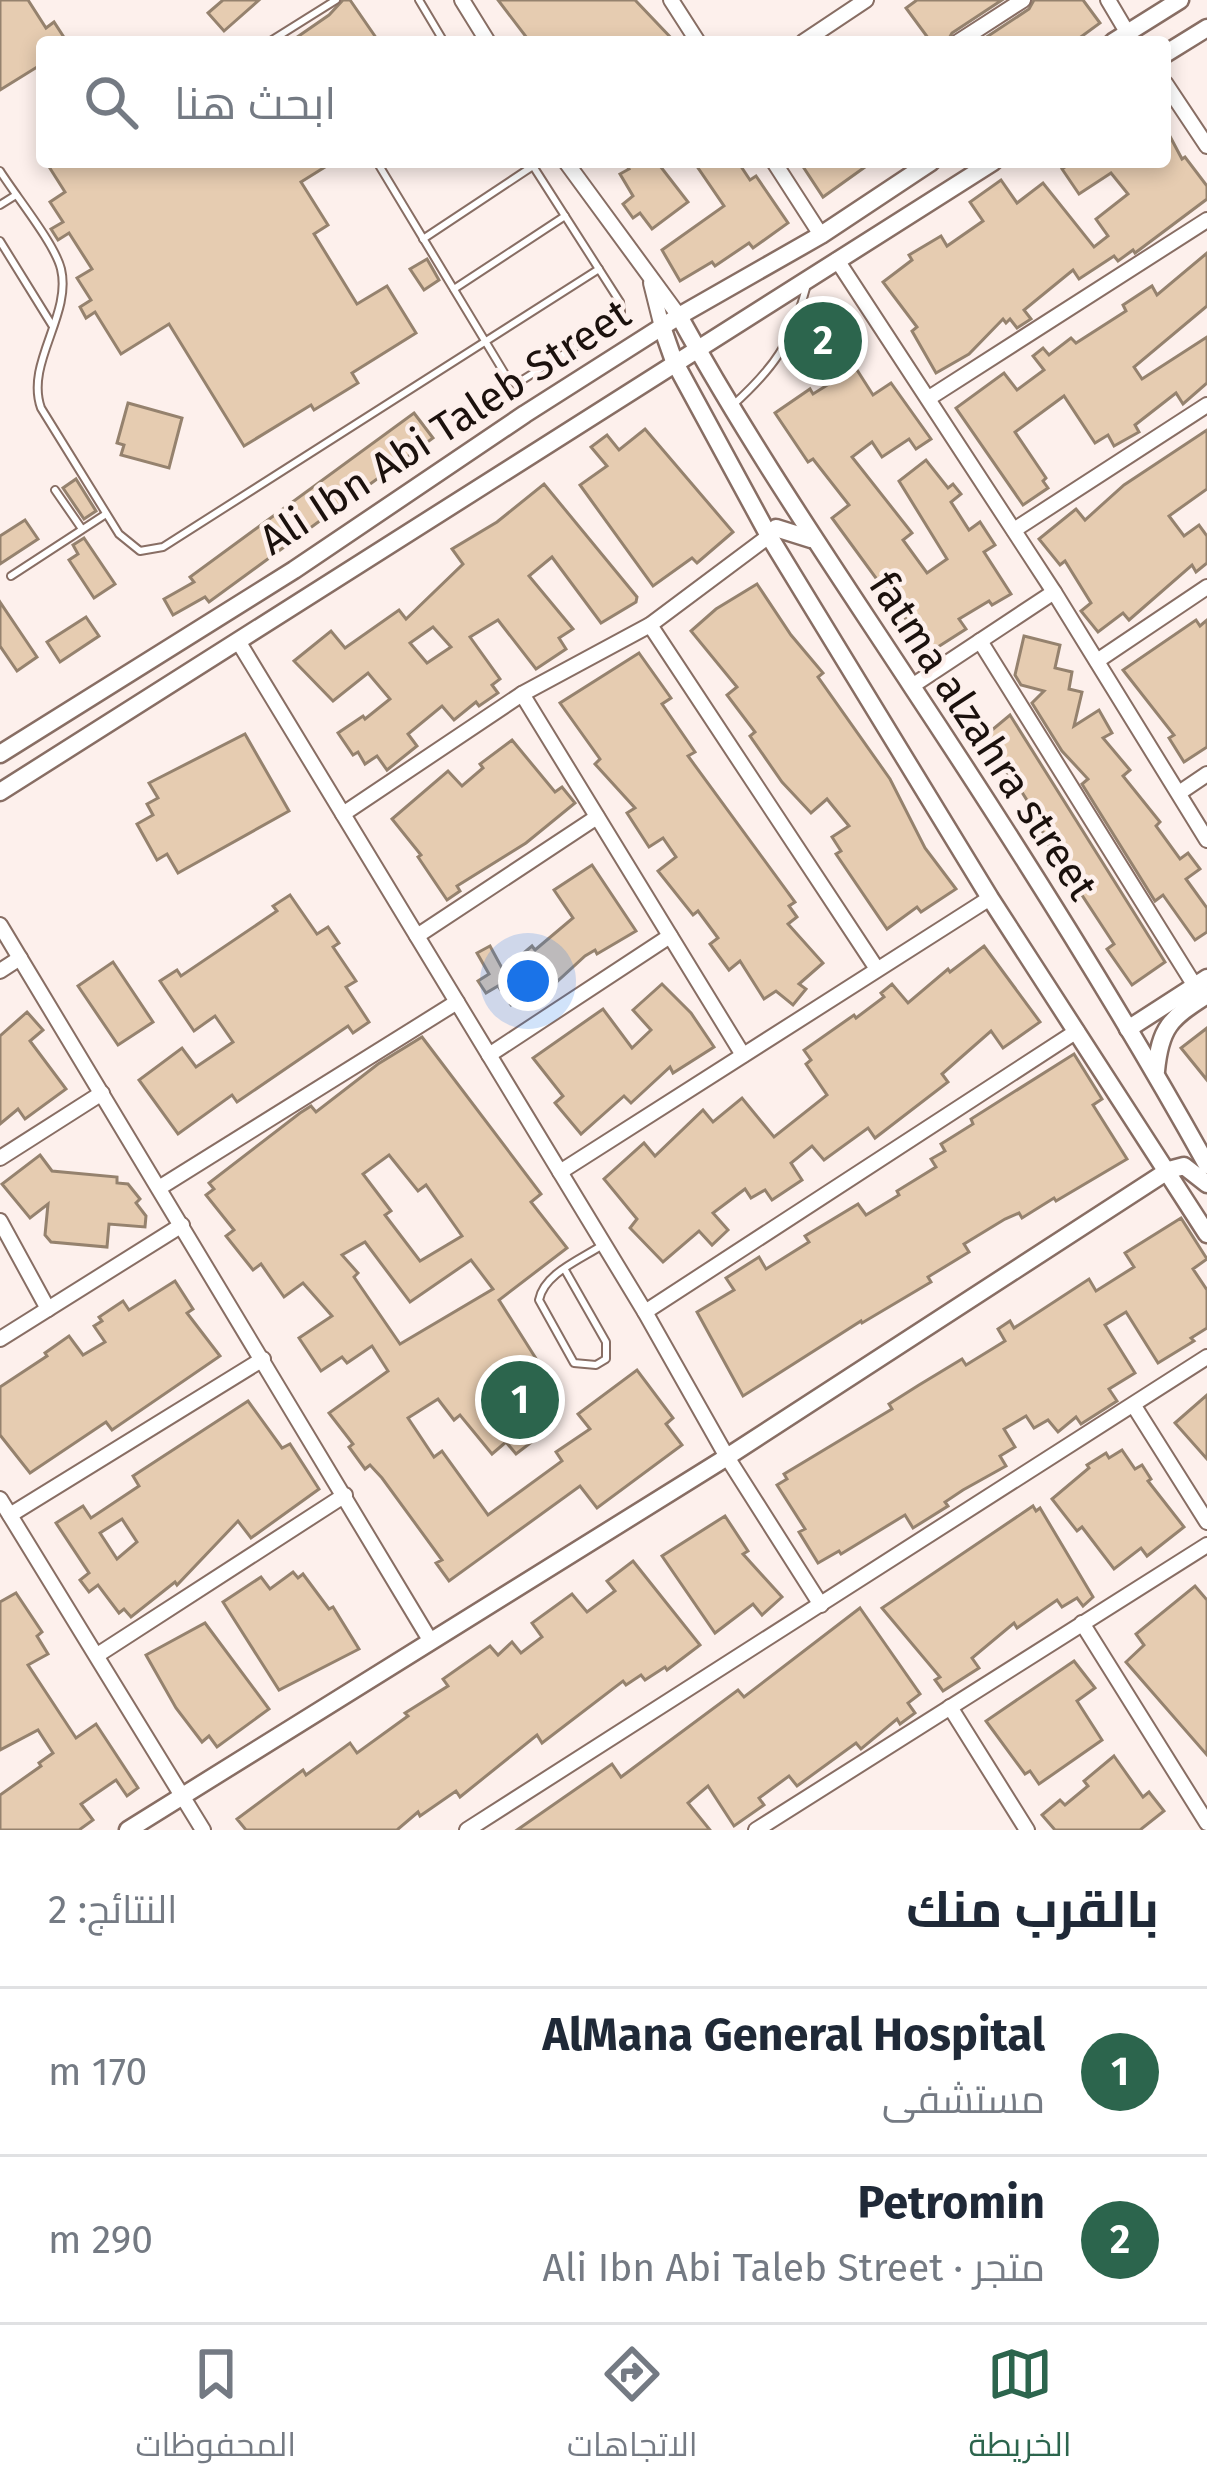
<!DOCTYPE html>
<html lang="ar">
<head>
<meta charset="utf-8">
<style>
	body { margin:0; font-family:"Fira Sans",Cairo,sans-serif; background:#f6f6f7; color:#1f2937; direction:rtl }
	.you { position:absolute; left:528px; top:981px; width:42px; height:42px; margin:-30px; border:9px solid #fff; border-radius:50%; background:#1a73e8; box-shadow:0 0 0 18px #1a73e833 }
	.badge { display:grid; place-items:center; width:78px; height:78px; border-radius:50%; background:#2c654d; color:#fff; font-size:39px; font-weight:700 }
	.pin { position:absolute; translate:-50% -50%; border:6px solid #fff; box-shadow:0 3px 12px #0006 }
	.list { margin:0; padding:0; list-style:none }
	h2 { display:flex; justify-content:space-between; align-items:center; height:156px; margin:0; padding:0 48px; font-size:51px }
	h2 small { font-size:39px; font-weight:400; color:#747a83 }
	.list li { display:grid; grid-template-columns:78px 1fr auto; gap:36px; align-items:center; box-sizing:border-box; height:168px; padding:0 48px; border-top:3px solid #e0e1e3 }
	.list b { display:block; font-size:45px; white-space:nowrap }
	.list p { margin:0; font-size:39px; white-space:nowrap; color:#747a83 }
	.list em { font-size:39px; font-style:normal; color:#747a83 }
	.icon { flex:none; width:66px; height:66px; fill:none; stroke:currentColor; stroke-width:2; stroke-linecap:round; stroke-linejoin:round }
	.map { position:relative; flex:none; width:1207px; height:1830px; overflow:hidden; direction:ltr }
	.search { position:absolute; background:#fff; box-shadow:0 6px 18px #0003; left:36px; right:36px; top:36px; height:132px; display:flex; align-items:center; gap:30px; box-sizing:border-box; padding:0 42px; border-radius:12px; color:#747a83; font-size:45px }
	.sheet { height:492px; background:#fff }
	nav { display:flex; justify-content:space-around; align-items:center; box-sizing:border-box; height:168px; border-top:3px solid #e0e1e3; background:#fff; font-size:33px; color:#747a83 }
	nav a { display:grid; justify-items:center; gap:6px }
	nav .on { color:#2c654d }
	.map>svg:first-child { display:block }
	.building { fill:#e6ccb1; stroke:#95826e; stroke-width:3; fill-rule:evenodd }
	.lines { fill:none; stroke-linecap:round; stroke-linejoin:round }
	.service-casing { stroke:#886e64; stroke-width:10 }
	.minor-casing { stroke:#886e64; stroke-width:18 }
	.tertiary-casing { stroke:#886e64; stroke-width:21 }
	.service { stroke:#fff; stroke-width:6 }
	.minor { stroke:#fff; stroke-width:14 }
	.tertiary { stroke:#fff; stroke-width:16 }
	.labels { text-anchor:middle; dominant-baseline:central; stroke-width:9; stroke-linejoin:round; paint-order:stroke }
	.street-label { font-size:42px; fill:#1b110d; stroke:#fdf0ec }
</style>
</head>
<body>
<div class="map">
<svg width="1207" height="1830" viewBox="0 0 1207 1830">
	<rect width="100%" height="100%" fill="#fdf0ec"/>
	<g class="building">
		<path d="M0,0H28L46,28L54,22L67,42H42V64L0,90Z"/>
		<path d="M223,0H259L224,31L208,13Z"/>
		<path d="M343,0H350L379,42H290L329,15Z"/>
		<path d="M498,0H635L675,42H530Z"/>
		<path d="M917,0H1002L952,33L947,42H931L906,8Z"/>
		<path d="M1034,0H1083L1100,23L1074,42H979L1029,9Z"/>
		<path d="M1165,127L1182,159L1185,157L1207,186V199L1135,253L1133,250L1118,261L1114,256L1079,279L1073,270L1024,310L1031,319L1017,328L1010,319L1006,323L1003,319L969,354L936,373L912,331L917,327L883,282L912,260L909,255L941,236L947,246L983,221L970,202L1001,180L1017,203L1043,183L1094,247L1108,236L1096,219L1128,194L1111,173L1079,194L1062,169L1072,162H1165Z"/>
		<path d="M46,162H333L301,182L328,225L314,234L357,304L387,286L416,333L352,373L358,383L314,410L311,405L244,446L169,324L121,354L95,312L86,318L80,307L91,300L77,278L92,269L69,233L58,240L51,229L63,222L50,202L65,192Z"/>
		<path d="M625,162H657L688,202L652,229L640,213L633,218L623,204L633,196L620,174L629,169Z"/>
		<path d="M694,162H738L750,180L756,176L788,223L753,248L749,243L715,266L712,262L680,281L662,250L724,206Z"/>
		<path d="M800,162H872L823,197Z"/>
		<path d="M1207,253V306L1134,367L1142,379L1207,337V383L1183,404L1176,393L1135,425L1139,432L1114,446L1108,435L1095,443L1064,396L1015,432L1046,478L1043,481L1048,488L1023,505L956,408L1004,373L1017,390L1044,370L1033,356L1043,348L1049,355L1071,338L1076,343L1126,311L1123,305L1152,286L1157,295Z"/>
		<path d="M427,259L439,280L424,290L410,269Z"/>
		<path d="M835,308L857,338L843,348L873,395L891,383L931,439L916,449L909,439L882,457L872,442L852,457L912,533L903,540L927,573L947,559L899,481L926,460L948,488L953,484L961,494L951,502L969,530L980,522L995,545L984,552L1011,594L992,605L989,601L959,619L966,629L930,652L832,518L849,505L813,459L808,462L775,413L810,389L813,394L845,374L825,346L830,342L815,322Z"/>
		<path d="M128,403L182,418L169,468L121,455L124,445L117,443Z"/>
		<path d="M414,413L433,438L209,602L205,597L173,615L164,599L194,582L190,577Z"/>
		<path d="M645,429L733,532L697,563L692,558L653,586L580,485L607,466L591,447L607,435L619,450Z"/>
		<path d="M1207,430V489L1169,516L1184,536L1199,525L1207,536V563L1196,572L1192,565L1129,620L1123,613L1098,632L1081,611L1091,603L1065,561L1060,565L1039,539L1076,509L1085,520L1124,485Z"/>
		<path d="M76,479L96,511L84,519L63,488Z"/>
		<path d="M544,484L637,597L636,602L601,623L552,557L529,576L573,629L559,638L566,649L536,669L498,620L470,637L500,679L492,685L498,693L479,706L476,702L454,720L442,706L408,734L417,746L387,770L377,756L365,764L358,752L353,755L338,733L363,716L365,719L390,699L368,673L333,701L294,661L331,631L345,648L399,610L406,619L463,564L452,549L497,522ZM433,627L451,647L427,663L410,643Z"/>
		<path d="M25,520L38,539L0,564V536Z"/>
		<path d="M84,538L115,584L94,598L69,560L78,554L73,545Z"/>
		<path d="M757,584L791,635L823,673L818,677L890,779L925,848L956,889L921,912L917,907L887,929L836,854L841,851L832,837L849,826L827,799L811,813L782,782L750,736L755,732L727,695L737,687L691,631L716,609Z"/>
		<path d="M0,602L37,657L17,671L0,646Z"/>
		<path d="M86,617L99,636L60,662L47,642Z"/>
		<path d="M1196,620L1200,626L1207,620V747L1184,762L1169,738L1174,735L1123,670Z"/>
		<path d="M1024,636L1060,645L1055,668L1072,672L1069,689L1082,692L1074,726L1099,710L1112,733L1103,738L1130,770L1123,776L1160,822L1156,826L1180,859L1188,853L1200,869L1186,879L1207,908V932L1195,940L1163,895L1155,901L1082,784L1088,779L1062,751L1032,703L1044,691L1021,685L1015,675Z"/>
		<path d="M639,653L671,698L662,704L695,752L688,756L795,902L789,906L797,917L788,924L823,963L799,984L806,989L793,1005L776,991L764,999L740,961L729,970L710,944L718,938L698,911L693,915L658,871L676,857L663,838L649,847L627,813L635,808L595,764L600,759L560,703Z"/>
		<path d="M1010,715L1165,962L1132,985L1107,949L1114,944L1078,889L1082,886L1046,842L1049,839L1036,824L1040,821L1018,786L980,740Z"/>
		<path d="M245,734L289,811L178,873L167,854L157,860L137,824L153,815L147,804L158,798L149,783Z"/>
		<path d="M512,740L555,792L562,787L575,803L526,843L457,886L460,891L447,900L418,857L421,855L392,819L448,771L462,786L483,768L480,764Z"/>
		<path d="M592,865L636,931L597,954L595,950L585,956L550,988L545,982L511,1005L498,986L486,993L478,981L489,974L477,953L490,946L503,970L532,946L535,950L573,918L554,890Z"/>
		<path d="M290,895L317,934L328,927L339,943L333,947L356,981L346,987L369,1022L353,1033L348,1026L237,1102L232,1095L178,1134L139,1080L182,1048L196,1067L233,1042L215,1016L194,1031L160,981L177,970L181,976L277,911L273,906Z"/>
		<path d="M984,946L1040,1022L1003,1048L991,1031L942,1074L948,1082L875,1138L868,1128L824,1160L812,1146L791,1163L802,1180L772,1200L765,1190L751,1198L745,1189L713,1213L728,1230L712,1245L699,1231L663,1262L630,1228L637,1219L604,1179L644,1143L655,1156L703,1110L713,1122L742,1098L774,1137L827,1095L806,1064L811,1060L804,1050L854,1015L856,1018L884,997L881,993L892,984L908,1003L948,969L950,972Z"/>
		<path d="M113,962L153,1022L118,1045L78,986Z"/>
		<path d="M662,984L691,1013L714,1047L673,1073L670,1067L631,1103L624,1096L581,1134L555,1103L563,1096L533,1058L603,1009L632,1048L651,1030L633,1010Z"/>
		<path d="M27,1012L43,1030L30,1041L66,1089L25,1119L18,1109L0,1124V1036Z"/>
		<path d="M1207,1028V1080L1181,1048Z"/>
		<path d="M422,1037L541,1194L531,1202L567,1248L499,1300L540,1365L536,1367L550,1389L533,1399L521,1380L499,1397L533,1441L516,1454L506,1442L492,1454L460,1415L454,1420L438,1399L408,1418L434,1457L442,1451L488,1515L562,1461L556,1452L590,1429L578,1414L637,1370L673,1418L666,1424L682,1445L597,1508L580,1486L449,1581L436,1563L442,1560L382,1478L370,1465L365,1469L349,1447L353,1444L329,1413L388,1371L372,1346L347,1363L342,1357L321,1371L299,1338L332,1316L303,1283L284,1297L261,1264L253,1270L226,1236L234,1230L206,1195L214,1189L209,1183L300,1113L311,1106L316,1112L378,1064ZM389,1155L418,1191L426,1185L462,1236L420,1261L385,1215L391,1211L363,1174ZM365,1242L410,1302L471,1260L493,1289L400,1344L354,1277L358,1273L342,1255Z"/>
		<path d="M1074,1054L1102,1099L1093,1105L1127,1159L1056,1201L1054,1198L1022,1218L1019,1213L1005,1219L964,1244L969,1252L928,1277L931,1282L862,1323L861,1321L743,1396L697,1312L734,1290L726,1278L759,1257L766,1269L809,1242L805,1236L858,1204L866,1215L899,1195L897,1191L936,1167L931,1159L945,1151L941,1144L973,1124L971,1119Z"/>
		<path d="M40,1155L52,1171L117,1177V1183L128,1184L140,1199L136,1203L146,1216L145,1227L109,1224L107,1247L51,1242L45,1235L48,1204L30,1218L2,1184Z"/>
		<path d="M1181,1218L1207,1259L1193,1269L1207,1290V1328L1191,1338L1194,1341L1158,1363L1126,1312L1105,1325L1135,1373L1109,1389L1117,1401L1081,1424L1076,1417L1058,1432L1048,1420L1034,1428L1026,1416L1004,1429L1015,1447L1000,1456L1006,1466L963,1490L945,1502L948,1506L913,1528L905,1515L841,1554L839,1551L818,1563L799,1532L805,1529L777,1485L787,1479L784,1474L892,1409L889,1404L919,1385L962,1359L966,1365L1005,1341L998,1329L1010,1321L1014,1328L1089,1279L1096,1291L1134,1267L1125,1253Z"/>
		<path d="M175,1281L193,1309L187,1313L220,1356L112,1430L106,1422L30,1473L0,1435V1387L47,1356L45,1353L69,1336L83,1355L105,1342L94,1326L102,1321L99,1317L123,1301L129,1310Z"/>
		<path d="M1207,1395V1459L1175,1423Z"/>
		<path d="M248,1401L282,1448L290,1444L319,1489L251,1538L238,1521L177,1585L175,1582L131,1617L124,1609L119,1613L98,1585L89,1592L80,1580L89,1573L56,1523L83,1506L91,1518L139,1486L133,1476ZM122,1519L137,1542L117,1559L100,1533Z"/>
		<path d="M1122,1450L1135,1469L1142,1465L1151,1479L1148,1481L1184,1527L1147,1556L1141,1548L1114,1569L1082,1527L1077,1531L1052,1499L1089,1468L1087,1465L1106,1453L1109,1458Z"/>
		<path d="M1033,1506L1036,1511L1040,1508L1093,1597L1083,1606L1077,1598L1062,1607L1057,1600L1017,1628L1014,1623L972,1658L979,1668L943,1691L935,1680L940,1677L882,1608Z"/>
		<path d="M725,1516L748,1551L743,1554L782,1597L762,1615L753,1604L715,1633L662,1556Z"/>
		<path d="M633,1561L700,1645L667,1670L665,1667L645,1680L641,1675L626,1685L623,1681L542,1743L537,1735L460,1797L456,1791L420,1816L418,1812L397,1830H246L237,1819L303,1770L306,1775L350,1743L357,1753L408,1716L405,1713L448,1686L443,1679L490,1646L498,1655L512,1642L521,1653L542,1637L532,1623L572,1594L587,1612L615,1591L607,1581Z"/>
		<path d="M293,1572L298,1578L303,1574L329,1609L333,1607L359,1649L279,1690L223,1602L261,1577L270,1589Z"/>
		<path d="M1195,1586L1207,1600V1755L1126,1662L1144,1645L1136,1634Z"/>
		<path d="M16,1593L42,1632L37,1636L48,1654L28,1665L76,1738L96,1724L138,1788L127,1796L116,1780L81,1804L93,1820L79,1830H0V1795L41,1766L39,1763L53,1753L38,1730L0,1750V1602Z"/>
		<path d="M860,1608L920,1694L908,1703L915,1713L900,1724L897,1719L861,1749L856,1743L797,1786L789,1776L759,1798L764,1805L734,1826L708,1786L688,1803L710,1830H517L612,1764L621,1777L738,1690L744,1697Z"/>
		<path d="M205,1623L269,1709L217,1747L209,1736L202,1742L176,1708L146,1655Z"/>
		<path d="M1074,1661L1095,1688L1077,1701L1102,1740L1039,1784L1030,1771L1025,1774L986,1721Z"/>
		<path d="M1114,1756L1143,1797L1149,1792L1164,1811L1140,1830H1055L1042,1815L1060,1800L1065,1805L1088,1786L1084,1781Z"/>
	</g>
	<g class="lines">
		<g class="service-casing">
			<g id="service">
				<path d="M419,0L444,42"/>
				<path d="M269,42L336,0"/>
				<path d="M377,162L508,379L516,384L615,322L621,312L620,302L533,166"/>
				<path d="M0,171C15,195 55,244 61,269C72,315 25,363 41,408L119,534L140,551L163,547L599,269"/>
				<path d="M0,205L16,195"/>
				<path d="M423,239L539,162"/>
				<path d="M0,241L52,325"/>
				<path d="M454,289L565,216"/>
				<path d="M732,406C774,368 791,344 806,288"/>
				<path d="M55,490L82,529"/>
				<path d="M11,576L106,514"/>
				<path d="M565,1270L606,1342V1359L596,1365L574,1363L539,1300C544,1273 582,1259 604,1244"/>
			</g>
		</g>
		<g class="minor-casing">
			<g id="minor">
				<path d="M462,0L488,42"/>
				<path d="M671,0L698,42"/>
				<path d="M1108,0L1127,32"/>
				<path d="M803,42L866,0"/>
				<path d="M958,42L1023,0"/>
				<path d="M1165,83L1207,146"/>
				<path d="M566,162L679,316"/>
				<path d="M774,162L821,235"/>
				<path d="M837,260L1054,592L1207,840"/>
				<path d="M651,283L662,327"/>
				<path d="M929,398L1207,220"/>
				<path d="M1014,530L1207,405"/>
				<path d="M650,625L877,969"/>
				<path d="M238,641L645,1312L727,1457L821,1605"/>
				<path d="M980,641L1195,986"/>
				<path d="M1097,661L1207,587"/>
				<path d="M912,686L1054,592"/>
				<path d="M522,694L743,1055"/>
				<path d="M1179,793L1207,774"/>
				<path d="M343,814L522,694L650,625L769,536"/>
				<path d="M0,925L430,1640"/>
				<path d="M417,936L597,817"/>
				<path d="M0,971L20,958"/>
				<path d="M489,1055L670,936"/>
				<path d="M0,1158L102,1093"/>
				<path d="M560,1172L990,898"/>
				<path d="M159,1188L457,1002"/>
				<path d="M0,1221L48,1309"/>
				<path d="M645,1312L1077,1031"/>
				<path d="M0,1339L182,1225"/>
				<path d="M1134,1406L1207,1522"/>
				<path d="M0,1499L203,1830"/>
				<path d="M10,1515L263,1359"/>
				<path d="M1082,1623L1207,1823"/>
				<path d="M99,1654L345,1495"/>
				<path d="M950,1707L1027,1830"/>
				<path d="M467,1830L1207,1357"/>
				<path d="M756,1830L1207,1545"/>
			</g>
		</g>
		<g class="tertiary-casing">
			<g id="tertiary">
				<path d="M1113,42L1180,0"/>
				<path d="M1165,54L1207,28"/>
				<path d="M679,316C750,445 831,563 911,685C1015,842 1116,1001 1207,1165"/>
				<path d="M662,327L674,361L769,536L990,898L1207,1234"/>
				<path d="M769,536L776,528L811,539"/>
				<path d="M0,754L294,570L525,414L679,316L821,235L931,162"/>
				<path d="M0,792L993,162"/>
				<path d="M1128,1029L1207,978"/>
				<path d="M1156,1071C1160,1028 1170,1018 1207,995"/>
				<path d="M128,1830L727,1457L1169,1170L1184,1166L1207,1184"/>
			</g>
		</g>
		<use href="#service" class="service"/>
		<use href="#minor" class="minor"/>
		<use href="#tertiary" class="tertiary"/>
	</g>
	<g class="labels">
		<g class="street-label">
			<text transform="translate(445 427) rotate(-33)">Ali Ibn Abi Taleb Street</text>
			<text transform="translate(983 736) rotate(57)">fatma alzahra street</text>
		</g>
	</g>
</svg>
<div class="you"></div>
<div class="pin badge" style="left:520px;top:1400px">1</div>
<div class="pin badge" style="left:823px;top:341px">2</div>
<div class="search"><svg class="icon" aria-label="search" viewBox="0 0 24 24"><circle cx="10" cy="10" r="6"/><path d="M15 15l6 6"/></svg>ابحث هنا</div>
</div>
<section class="sheet">
<h2>بالقرب منك<small>النتائج: 2</small></h2>
<ul class="list">
<li><span class="badge">1</span><div><b>AlMana General Hospital</b><p>مستشفى</p></div><em>170 m</em></li>
<li><span class="badge">2</span><div><b>Petromin</b><p>متجر · Ali Ibn Abi Taleb Street</p></div><em>290 m</em></li>
</ul>
</section>
<nav>
<a class="on"><svg class="icon" aria-label="map" viewBox="0 0 24 24"><path d="M3 6l6-2 6 2 6-2v14l-6 2-6-2-6 2zM9 4v14M15 6v14"/></svg>الخريطة</a>
<a><svg class="icon" aria-label="directions" viewBox="0 0 24 24"><path d="M12 3l9 9-9 9-9-9zM9 14v-3h6M13 9l2 2-2 2"/></svg>الاتجاهات</a>
<a><svg class="icon" aria-label="saved" viewBox="0 0 24 24"><path d="M7 4h10v16l-5-4-5 4z"/></svg>المحفوظات</a>
</nav>
</body>
</html>
